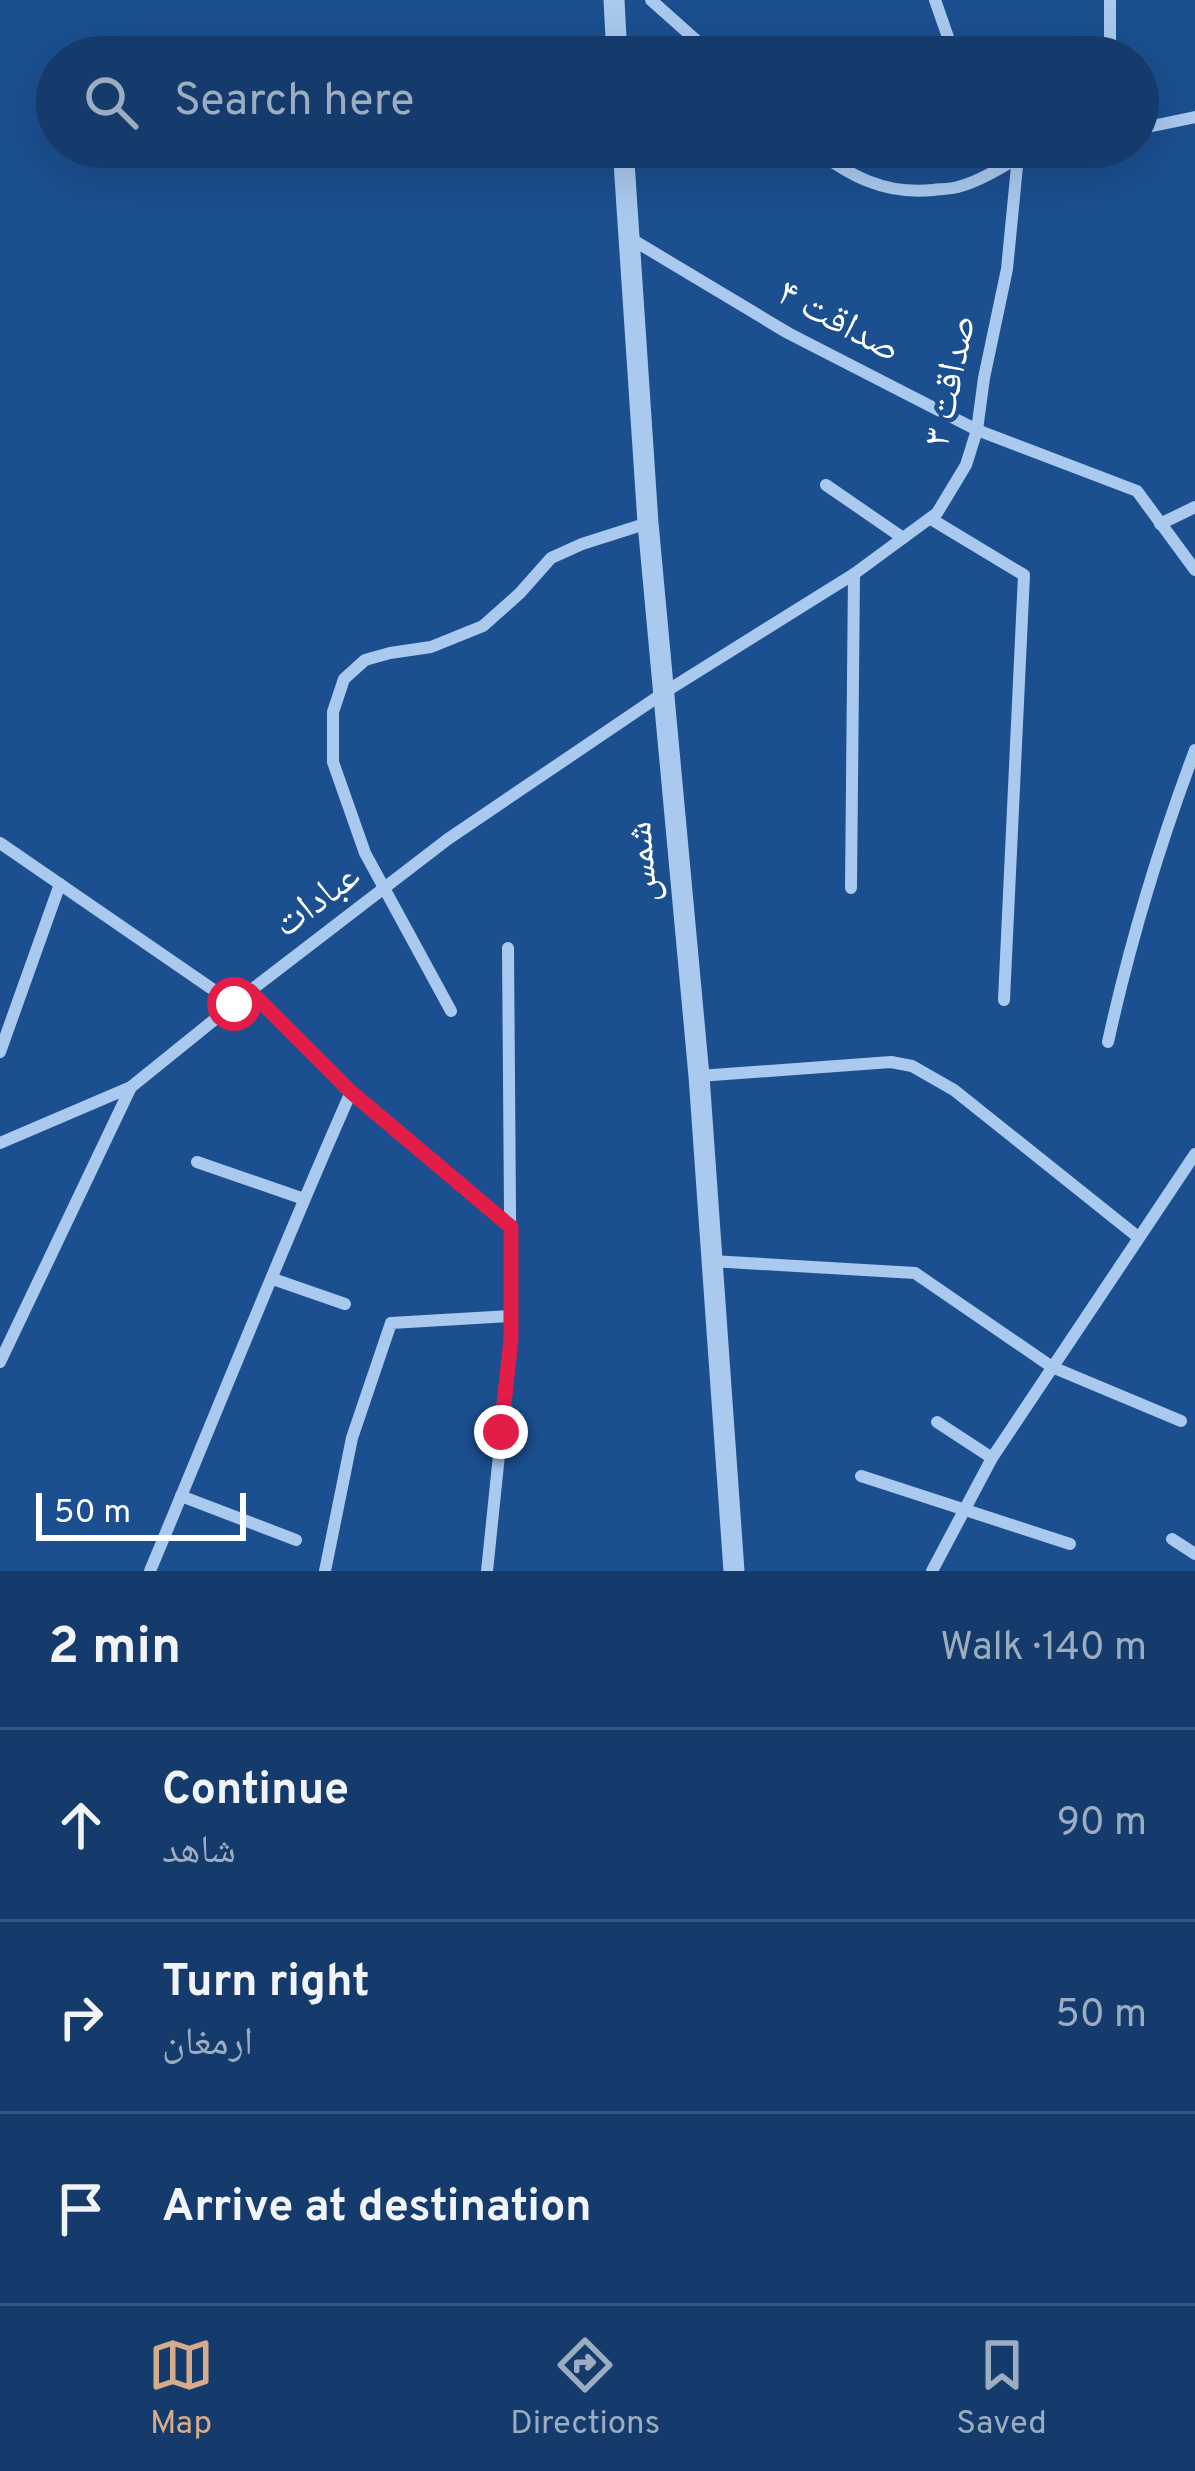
<!DOCTYPE html>
<html lang="en">
<head>
<meta charset="utf-8">
<style>
	body { margin:0; font-family:Overpass,"Noto Naskh Arabic",sans-serif; background:#1d4271; color:#f1f3f6 }
	.scale { position:absolute; left:36px; bottom:30px; width:210px; box-sizing:border-box; padding-left:12px; border:6px solid #fff; border-top:0; font-size:33px; line-height:42px; white-space:nowrap; color:#fff; -webkit-text-stroke:9px #1b4f8f; paint-order:stroke }
	.stop { position:absolute; width:36px; height:36px; margin:-27px; border:9px solid #e11d48; border-radius:50%; background:#fff }
	.stop.end { background:#e11d48; border-color:#fff; box-shadow:0 3px 12px #0008 }
	.list { margin:0; padding:0; list-style:none }
	h2 { display:flex; justify-content:space-between; align-items:center; height:156px; margin:0; padding:0 48px; font-size:51px }
	h2 small { font-size:39px; font-weight:400; color:#9dadc1 }
	.list li { display:grid; grid-template-columns:78px 1fr auto; gap:36px; align-items:center; box-sizing:border-box; height:192px; padding:0 48px; border-top:3px solid #33557e }
	.list b { display:block; font-size:45px; white-space:nowrap }
	.list p { margin:0; font-size:39px; white-space:nowrap; color:#9dadc1 }
	.list em { font-size:39px; font-style:normal; color:#9dadc1 }
	.icon { flex:none; width:66px; height:66px; fill:none; stroke:currentColor; stroke-width:2; stroke-linecap:round; stroke-linejoin:round }
	.map { position:relative; flex:none; width:1195px; height:1571px; overflow:hidden }
	.search { position:absolute; background:#143b6b; box-shadow:0 12px 48px #0002; left:36px; right:36px; top:36px; height:132px; display:flex; align-items:center; gap:30px; box-sizing:border-box; padding:0 42px; border-radius:66px; color:#9dadc1; font-size:45px }
	.sheet { height:732px; background:#143b6b }
	nav { display:flex; justify-content:space-around; align-items:center; box-sizing:border-box; height:168px; border-top:3px solid #33557e; background:#143b6b; font-size:33px; color:#9dadc1 }
	nav a { display:grid; justify-items:center; gap:6px }
	nav .on { color:#d6ab8b }
	.map>svg:first-child { display:block }
	.lines { fill:none; stroke-linecap:round; stroke-linejoin:round }
	.minor { stroke:#a9c9ee; stroke-width:12 }
	.tertiary { stroke:#a9c9ee; stroke-width:21 }
	.route { stroke:#e11d48; stroke-width:15 }
	.labels { text-anchor:middle; dominant-baseline:central; stroke-width:9; stroke-linejoin:round; paint-order:stroke }
	.street-label { font-size:39px; fill:#fff; stroke:#1b4f8f }
</style>
</head>
<body>
<div class="map">
<svg width="1195" height="1571" viewBox="0 0 1195 1571">
	<rect width="100%" height="100%" fill="#1b4f8f"/>
	<g class="lines">
		<g class="minor">
			<path d="M651,0L715,57"/>
			<path d="M935,0L949,40L959,57"/>
			<path d="M1110,57V0"/>
			<path d="M1138,129L1195,117"/>
			<path d="M812,147C849,176 885,195 933,190C942,189 953,189 961,186C986,179 1014,159 1037,147"/>
			<path d="M628,237L788,333L977,430L1137,491L1195,570"/>
			<path d="M826,485L903,538"/>
			<path d="M931,519L1024,575L1004,1000"/>
			<path d="M1160,524L1195,507"/>
			<path d="M0,843L234,1004"/>
			<path d="M851,888L854,574"/>
			<path d="M250,991L351,1092L511,1227"/>
			<path d="M451,1011L365,853L333,762V712L344,679L365,660L390,653L431,647L483,626L520,593L551,558L582,544L648,523"/>
			<path d="M1108,1042C1130,942 1159,846 1195,750"/>
			<path d="M0,1052L60,884"/>
			<path d="M699,1076L891,1062L912,1066L954,1090L1138,1237"/>
			<path d="M0,1143L131,1087L250,991L448,839L665,692L854,574L937,513L966,465L977,430L984,378L1007,269L1018,156L1013,147"/>
			<path d="M197,1162L304,1199"/>
			<path d="M711,1261L915,1273L1052,1367L1181,1421"/>
			<path d="M273,1279L345,1304"/>
			<path d="M0,1362L131,1087"/>
			<path d="M937,1422L992,1458"/>
			<path d="M861,1476L1070,1544"/>
			<path d="M181,1496L296,1540"/>
			<path d="M1172,1539L1195,1554"/>
			<path d="M150,1571C217,1411 281,1250 351,1092"/>
			<path d="M325,1571L352,1438L391,1323L511,1316"/>
			<path d="M487,1571L511,1339L508,948"/>
			<path d="M932,1571L992,1458L1195,1154"/>
		</g>
		<g class="tertiary">
			<path d="M614,0L617,57"/>
			<path d="M623,147L648,523L699,1076L734,1571"/>
		</g>
	</g>
	<g class="lines">
		<path class="route" d="M234,1004L250,991L351,1092L511,1227V1339L501,1432"/>
	</g>
	<g class="labels">
		<g class="street-label">
			<text transform="translate(838 323) rotate(28)">صداقت ۴</text>
			<text transform="translate(952 381) rotate(-78)">صداقت ۳</text>
			<text transform="translate(644 862) rotate(-95)">شمس</text>
			<text transform="translate(318 902) rotate(-37)">عبادات</text>
		</g>
	</g>
</svg>
<div class="scale">50 m</div>
<div class="stop" style="left:234px;top:1004px"></div>
<div class="stop end" style="left:501px;top:1432px"></div>
<div class="search"><svg class="icon" aria-label="search" viewBox="0 0 24 24"><circle cx="10" cy="10" r="6"/><path d="M15 15l6 6"/></svg>Search here</div>
</div>
<section class="sheet">
<h2>2 min<small>Walk · 140 m</small></h2>
<ul class="list">
<li><svg class="icon" aria-label="ahead" viewBox="0 0 24 24"><path d="M12 20V5M6 11l6-6 6 6"/></svg><div><b>Continue</b><p>شاهد</p></div><em>90 m</em></li>
<li><svg class="icon" aria-label="right" viewBox="0 0 24 24"><path d="M7 20v-9h11M14 6l5 5-5 5"/></svg><div><b>Turn right</b><p>ارمغان</p></div><em>50 m</em></li>
<li><svg class="icon" aria-label="arrive" viewBox="0 0 24 24"><path d="M6 21V4h12l-3 4 3 4H6"/></svg><div><b>Arrive at destination</b></div></li>
</ul>
</section>
<nav>
<a class="on"><svg class="icon" aria-label="map" viewBox="0 0 24 24"><path d="M3 6l6-2 6 2 6-2v14l-6 2-6-2-6 2zM9 4v14M15 6v14"/></svg>Map</a>
<a><svg class="icon" aria-label="directions" viewBox="0 0 24 24"><path d="M12 3l9 9-9 9-9-9zM9 14v-3h6M13 9l2 2-2 2"/></svg>Directions</a>
<a><svg class="icon" aria-label="saved" viewBox="0 0 24 24"><path d="M7 4h10v16l-5-4-5 4z"/></svg>Saved</a>
</nav>
</body>
</html>
